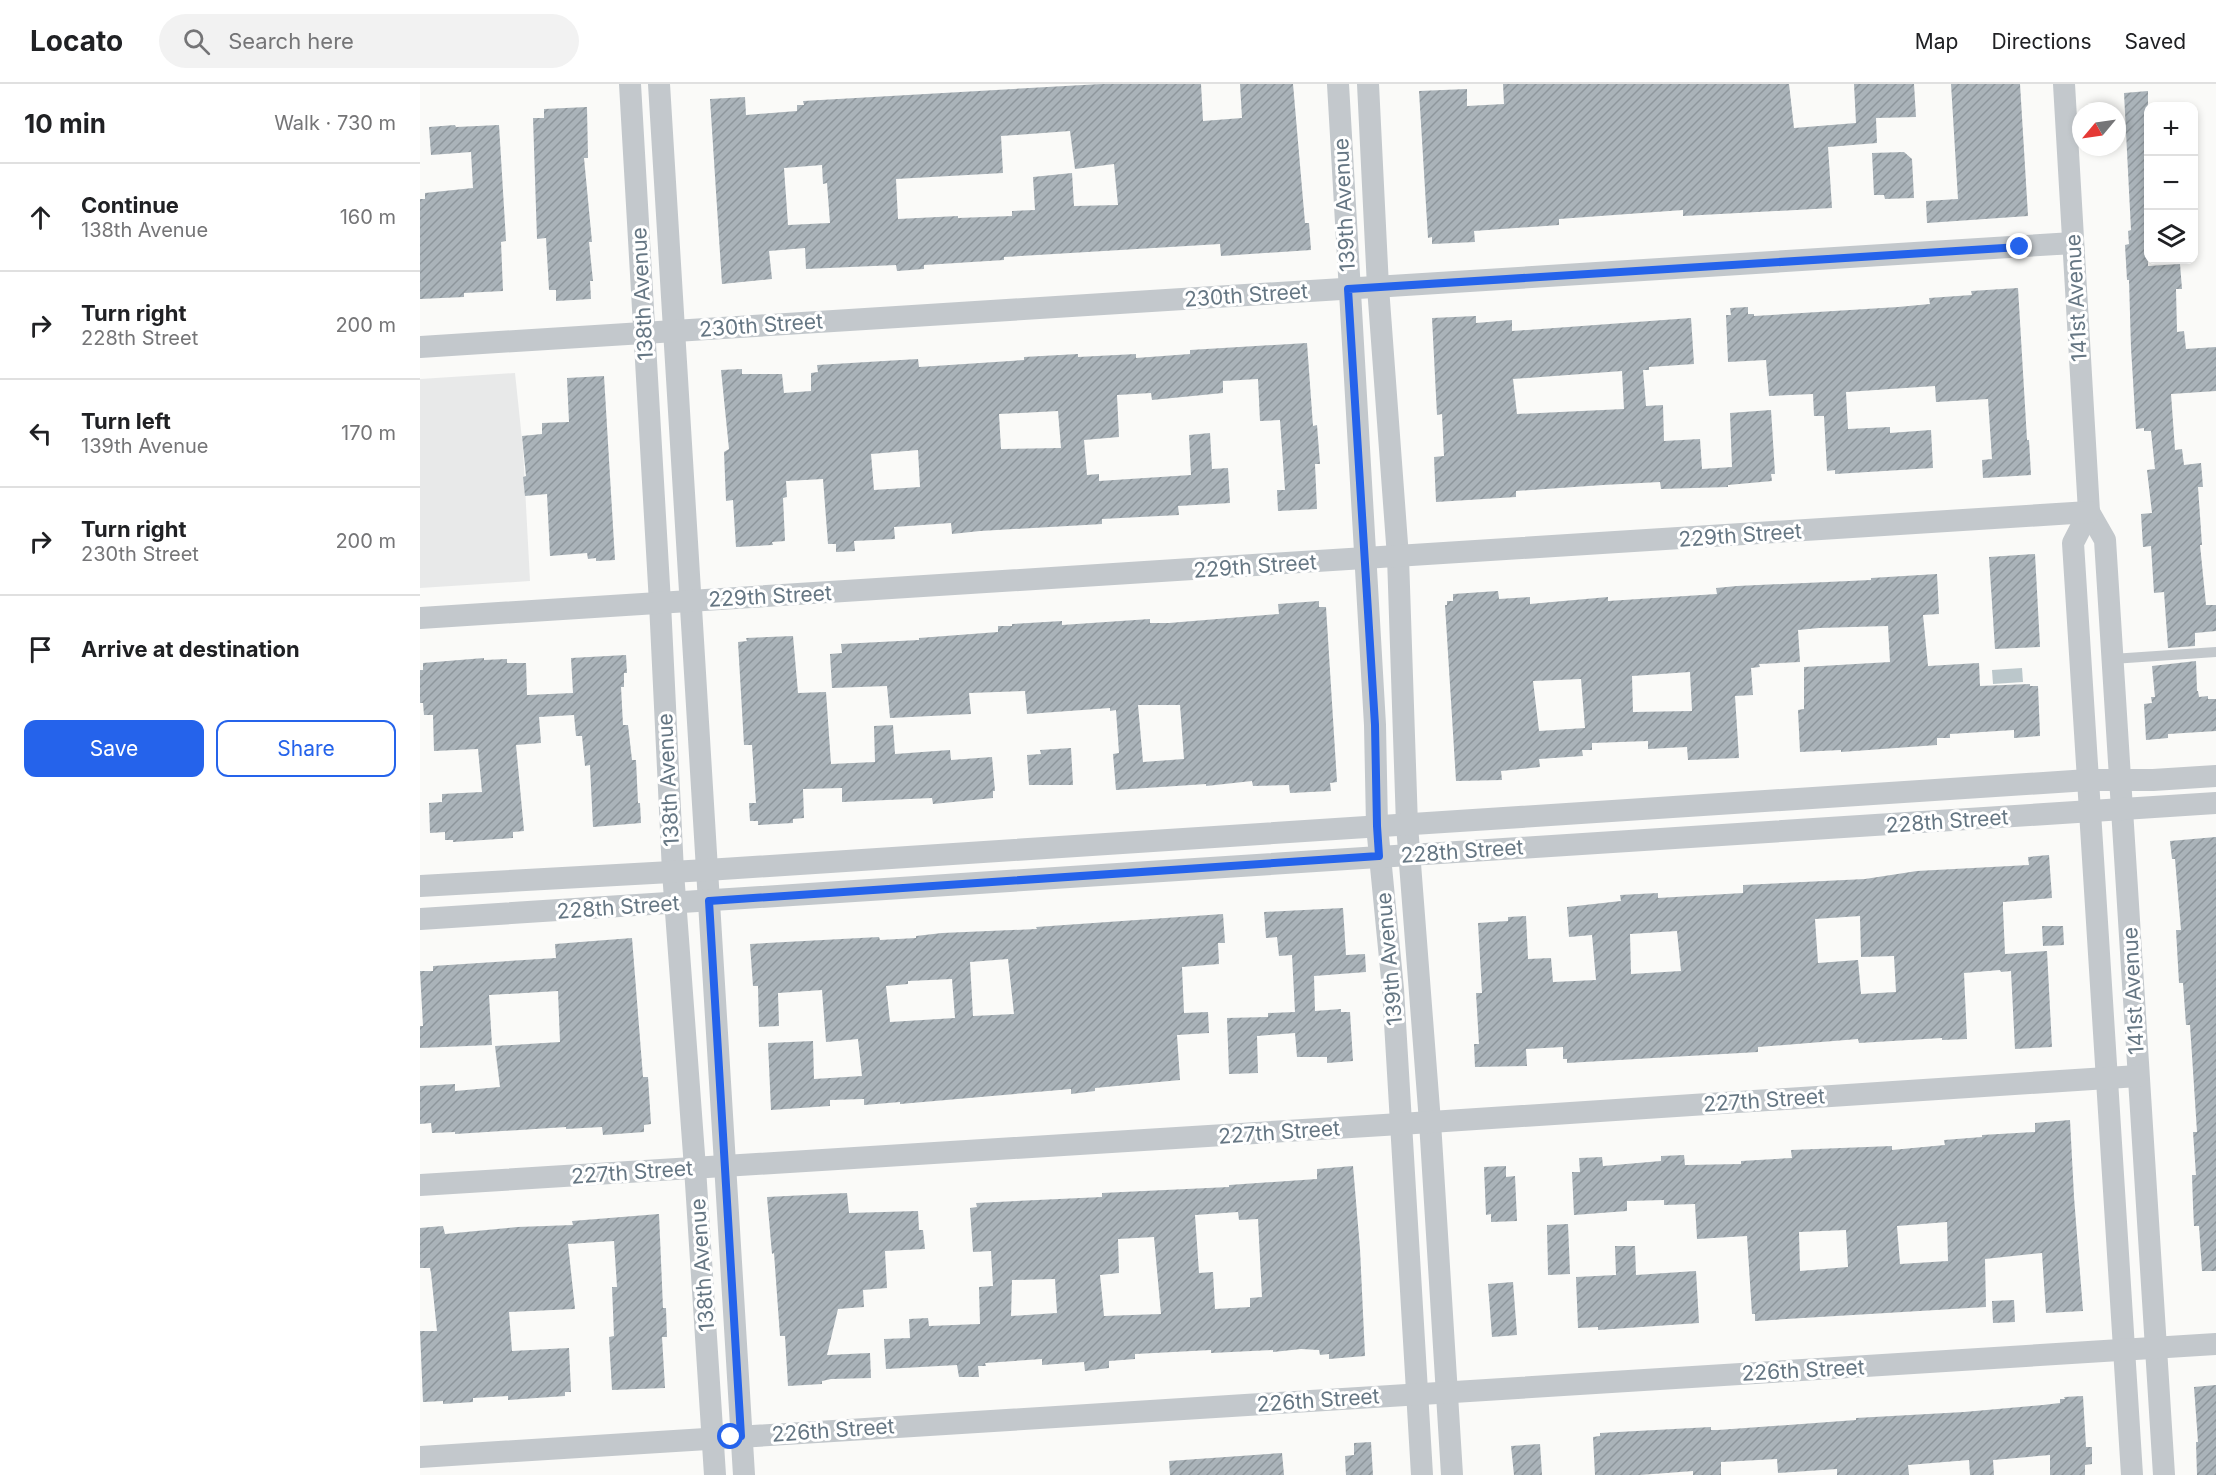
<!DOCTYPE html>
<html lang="en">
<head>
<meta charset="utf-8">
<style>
	body { margin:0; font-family:Inter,sans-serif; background:#f2f2f2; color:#202124 }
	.controls { position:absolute; right:18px; top:18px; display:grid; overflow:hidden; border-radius:12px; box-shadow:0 3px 9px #0003 }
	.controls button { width:54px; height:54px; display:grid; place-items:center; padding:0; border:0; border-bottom:2px solid #e0e0e0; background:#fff; color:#202124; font:30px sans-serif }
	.compass { position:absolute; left:1652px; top:18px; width:54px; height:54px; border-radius:50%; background:#fff; box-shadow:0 3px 9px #0003; rotate:241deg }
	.stop { position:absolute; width:18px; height:18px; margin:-14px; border:4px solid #2563eb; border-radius:50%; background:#fff }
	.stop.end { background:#2563eb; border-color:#fff; box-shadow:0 2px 6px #0008 }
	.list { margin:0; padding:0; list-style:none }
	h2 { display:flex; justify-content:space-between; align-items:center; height:78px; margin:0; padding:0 24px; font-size:26px }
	h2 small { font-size:20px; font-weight:400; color:#757577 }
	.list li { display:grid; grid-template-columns:39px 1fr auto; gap:18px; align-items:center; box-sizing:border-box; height:108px; padding:0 24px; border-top:2px solid #e0e0e0 }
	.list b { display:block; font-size:22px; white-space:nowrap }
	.list p { margin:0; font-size:20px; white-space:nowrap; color:#757577 }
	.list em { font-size:20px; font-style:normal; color:#757577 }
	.actions { display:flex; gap:12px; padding:18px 24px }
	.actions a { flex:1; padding:14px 0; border:2px solid #2563eb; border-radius:12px; text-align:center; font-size:21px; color:#2563eb }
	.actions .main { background:#2563eb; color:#fff }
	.icon { flex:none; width:33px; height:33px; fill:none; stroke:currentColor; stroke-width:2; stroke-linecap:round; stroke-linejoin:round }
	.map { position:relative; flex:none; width:1796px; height:1391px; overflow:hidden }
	header { display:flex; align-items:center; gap:36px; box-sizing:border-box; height:84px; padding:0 30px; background:#fff; border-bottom:2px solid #e0e0e0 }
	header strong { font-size:28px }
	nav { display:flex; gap:33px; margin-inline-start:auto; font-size:21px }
	.search { width:420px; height:54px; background:#f2f2f2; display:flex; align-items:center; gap:15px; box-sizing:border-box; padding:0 21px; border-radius:33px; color:#757577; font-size:22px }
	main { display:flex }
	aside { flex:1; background:#fff }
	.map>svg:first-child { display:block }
	.built { fill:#e8e9e9 }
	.water { fill:#bbc7cb }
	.building { fill:url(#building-hatch); fill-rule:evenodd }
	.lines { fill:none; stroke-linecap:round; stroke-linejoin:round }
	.service { stroke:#c3c8cc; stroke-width:10 }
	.minor { stroke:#c3c8cc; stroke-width:22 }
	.route { stroke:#2563eb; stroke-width:8 }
	.labels { text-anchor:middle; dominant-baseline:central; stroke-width:6; stroke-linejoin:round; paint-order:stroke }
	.street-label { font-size:21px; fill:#657683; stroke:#fff }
</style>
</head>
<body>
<header>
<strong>Locato</strong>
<div class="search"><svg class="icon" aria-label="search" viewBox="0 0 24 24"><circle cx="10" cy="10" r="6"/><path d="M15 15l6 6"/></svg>Search here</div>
<nav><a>Map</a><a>Directions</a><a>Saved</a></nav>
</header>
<main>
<aside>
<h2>10 min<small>Walk · 730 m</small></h2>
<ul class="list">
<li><svg class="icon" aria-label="ahead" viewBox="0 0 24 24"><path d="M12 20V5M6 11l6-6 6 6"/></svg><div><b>Continue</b><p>138th Avenue</p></div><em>160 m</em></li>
<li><svg class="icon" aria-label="right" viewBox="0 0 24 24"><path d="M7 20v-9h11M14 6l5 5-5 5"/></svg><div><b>Turn right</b><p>228th Street</p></div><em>200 m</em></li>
<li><svg class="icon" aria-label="left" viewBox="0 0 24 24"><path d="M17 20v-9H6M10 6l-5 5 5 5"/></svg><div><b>Turn left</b><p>139th Avenue</p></div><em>170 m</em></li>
<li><svg class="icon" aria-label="right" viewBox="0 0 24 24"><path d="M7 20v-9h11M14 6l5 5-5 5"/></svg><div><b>Turn right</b><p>230th Street</p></div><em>200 m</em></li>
<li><svg class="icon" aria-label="arrive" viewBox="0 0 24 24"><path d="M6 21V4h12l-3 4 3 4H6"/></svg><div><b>Arrive at destination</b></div></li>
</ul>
<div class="actions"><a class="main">Save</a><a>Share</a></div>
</aside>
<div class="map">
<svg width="1796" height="1391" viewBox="0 0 1796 1391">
	<defs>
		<pattern id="building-hatch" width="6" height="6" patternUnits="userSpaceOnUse" patternTransform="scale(1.5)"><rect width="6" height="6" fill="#aab3b9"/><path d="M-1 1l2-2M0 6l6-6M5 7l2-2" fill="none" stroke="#8e969c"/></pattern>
	</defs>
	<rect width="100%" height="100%" fill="#fafaf8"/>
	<path class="built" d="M95,289L103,365L110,497L0,504V295Z"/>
	<path class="water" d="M1602,584L1603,598L1573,600L1572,586Z"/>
	<g class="building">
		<path d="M681,0H781L783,37L822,34L820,0H873L885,139H889L891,166L801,172L800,160L584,173V176L504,181V185L477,187L476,181L386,185L385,164L349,167L352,195L302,200L290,15L325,13L326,31L377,27V21H384L383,17ZM650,47L655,85L694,80L698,121L654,122L652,89L613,93L615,126L592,127V132L538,134V132L478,135L476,95L583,89L581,52ZM402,81L403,100L407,99L410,139L368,141L364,84Z"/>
		<path d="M1083,0H1369L1374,44L1436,39L1434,0H1494L1496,33L1456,34L1457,59L1408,63L1412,124L1263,132V126L1139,135V141L1054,147L1055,158L1012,160V153L1008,154L999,7L1047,5V22L1084,20Z"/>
		<path d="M1531,0H1600L1608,132L1507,139L1506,117L1538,115Z"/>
		<path d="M1728,7V182L1760,180L1762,205H1756L1757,248L1764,247L1766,265L1796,263V307L1751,310L1755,366L1762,365L1764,381L1781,379L1783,403H1778L1782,461H1780L1786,521H1796V547L1775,549V562L1748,564L1744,508L1734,509L1731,462L1723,463L1721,430L1732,429L1727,386L1735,385L1731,347H1724V344L1716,345L1711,264L1709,196H1707L1705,161L1709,160L1708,147L1711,146L1704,9Z"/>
		<path d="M167,23L168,74H164L172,158H169L173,197H170L171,215L136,217V206H129L126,154L117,155L113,34H124V25Z"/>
		<path d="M35,41L36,43L79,41L86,157L81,158L83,207L44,209V213L0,215V115H5V109L53,104L51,68L11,71L9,43Z"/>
		<path d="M1484,68L1492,75L1494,114L1465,115L1464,111H1454L1452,69Z"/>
		<path d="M1598,204L1607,356H1609L1611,391L1563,394L1562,376L1572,375L1568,315L1516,318L1515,302L1426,308L1428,345L1470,343V349L1511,346L1513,384L1415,390V386L1407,387L1404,332H1394L1393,310L1349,312L1346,276L1308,278L1306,231H1311L1310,224L1328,223V230H1334V232L1478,223L1510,220L1509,214L1552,211L1551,207Z"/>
		<path d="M1056,232V239L1092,236V247L1271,234L1274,280L1229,283V286H1223L1226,322L1243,321L1244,357L1280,355L1282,385L1312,383L1310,329L1351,326L1355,390H1351L1352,397L1308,401V403L1241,405L1240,398L1183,401L1096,407V413L1016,418L1014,373L1024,372L1022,330L1017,331L1012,234ZM1202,287L1204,325L1097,330L1093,295Z"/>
		<path d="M887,259L893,342L897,341L900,380H895L897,425L858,427L857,406H865L860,336L840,337L838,295L803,297V309L732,316L731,309L697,311L699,353L664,356L667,391L679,390V397L771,391L769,351L790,349L792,385L808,384L810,419L758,422L759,431L682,435V440L560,447L532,450L531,439L474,443L475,455L434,457L435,467L416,468V460H408L403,395L366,397L367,413L363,414L365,457L352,458L353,461L316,463L313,416L306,417L304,368L309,365L301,286L322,285V290H362L364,309L391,307V289L398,288L397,281L498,275L499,283L604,276V273L658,270V273L716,270V274L770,270V266ZM638,327L641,364L581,365L579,330ZM498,366L500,403L454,406L451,370Z"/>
		<path d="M184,292L195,476L176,477V474L168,475L167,469L130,472L127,410L105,412L103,393L106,392L102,352L122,350V339L149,338L147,294Z"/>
		<path d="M1615,470L1620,563L1575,565L1569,473Z"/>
		<path d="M1517,490L1519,530L1503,531L1508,582L1559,579L1560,602L1610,600V602H1618L1620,652L1594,654V646L1530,650V654H1517V661L1421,668V666L1380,668L1378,626L1384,625V583L1470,578L1468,542L1399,544L1378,546L1380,578L1339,580L1340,583L1331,584L1333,611L1315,612L1319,674L1268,676L1267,663L1228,665V657L1172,659V666H1162L1163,672L1119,675L1120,683L1081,687L1082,696L1036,697L1025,521H1027V517H1033V510L1078,507L1079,515L1110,513V520L1188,513V517L1297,510L1296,504L1317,502L1451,496V494ZM1270,588L1272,627L1213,628L1212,592ZM1161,595L1165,644L1119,647L1113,597Z"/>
		<path d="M899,517V523H906L914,651L917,698L910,699L911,707L870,709L869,701L833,702L832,697L786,702V700L696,706L693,670L699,669L696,626L690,627V624L607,630L605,607L549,609L551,630L470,634L467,602L412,604L410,570L422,569L421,560L499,556V554L578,548V542H592V540L642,537V541L730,535V539H749L859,530L858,520ZM718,621H760L764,675L723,678Z"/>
		<path d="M373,552L378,609L406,608L411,680L455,678L454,642L473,641L475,670L530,666L531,676L572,673L575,707H573V714L513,720L512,714L422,718V704L383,705L384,734L373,735V739L338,741V737H330L329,719H336L332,661H324L318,558L327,557L326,554Z"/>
		<path d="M206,571L207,589H204V603H201L203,641H208L212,676H216L218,719H220L221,739L173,743L170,681L165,682L162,652H156L154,631L119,633L121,659L96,661L104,747L93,748V754L33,758V756H25V748L10,749L9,719L22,718V710L62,708L58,665L14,667L13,631H4L3,619H0V586H3V579L64,574V576L87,575V579H106L107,611L153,609L151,574Z"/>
		<path d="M1776,577L1777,607H1778L1779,613L1788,612V615H1796V647L1748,650V654L1726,656L1724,620L1732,619L1731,613H1735L1732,582Z"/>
		<path d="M651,664L653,701H609L607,671L621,670L620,666Z"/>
		<path d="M1796,753V1187H1782L1779,1142H1774L1773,1121L1772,1091H1776L1773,1048H1777L1770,941H1766L1763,899H1759L1756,846H1761L1755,775H1752L1750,757Z"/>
		<path d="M1629,771L1632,814L1583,818V825L1585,870L1627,867L1632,963L1595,965L1591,887L1581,888L1580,886L1544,889L1547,955L1522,956V954L1439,959L1438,955L1338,963V968L1147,979V975H1143V963L1106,965L1107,982L1055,983L1054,960H1059L1056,909H1062L1058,839L1088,837V833L1106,832L1108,875L1131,874L1133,898L1176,896L1172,851L1149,853L1147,823L1201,817L1200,811L1238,809V814L1323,809V801L1445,795L1497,787L1609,781L1608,773ZM1440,832L1441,873L1474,872L1476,908L1441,910L1438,876L1398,879L1395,835ZM1257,847L1261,887L1211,890L1210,850Z"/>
		<path d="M923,824L926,871L945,870L946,888L894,892L895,927L921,925V928H930L933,977L907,979V973H877L875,949L837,952L838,989L809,990L807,934L848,933V929L875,928L872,871L859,872L857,853L846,854L844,828Z"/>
		<path d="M803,830L805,859H798L799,880L762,883L764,929L788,928L789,949L757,951L760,996L675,1004V1007L651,1010V1005L480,1020V1018L444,1021V1015L410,1016V1022L351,1026L348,959L393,957L394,995L442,992L438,955L406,958L402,906L358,909L359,942L339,943L338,902H333L330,860L459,853L460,856L496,854V852L522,849L617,845L616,843ZM588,875L594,930L553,932L550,878ZM532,895L535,934L470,938L466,902L488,900V897Z"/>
		<path d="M1622,842H1643L1644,861L1623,862Z"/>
		<path d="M212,854L223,993H228L231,1040L224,1041V1048L183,1051L182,1043L146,1045V1043L35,1050V1048L12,1049L11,1039L0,1040V1002L35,1000V1007L80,1003L75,962L140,958L138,907L69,911L72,961L0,964V942H3L0,887H13V882L136,874L135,860Z"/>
		<path d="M1650,1036L1654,1113L1663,1227L1626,1229L1622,1169L1565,1175L1566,1223L1335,1237V1230H1332L1327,1152L1277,1155L1275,1120L1244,1121V1116L1207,1117V1127L1154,1131L1152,1088H1160L1159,1074L1182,1073L1183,1082L1241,1077V1072L1264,1071L1265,1081L1321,1080V1077L1372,1074L1371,1066L1472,1062V1066L1525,1061L1524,1056L1562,1053V1051L1615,1048V1039ZM1527,1138L1528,1177L1480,1180L1477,1142ZM1426,1146L1428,1183L1380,1187L1379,1148Z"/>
		<path d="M933,1082L940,1165L945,1272L909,1275V1270L900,1271L899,1266L881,1265L853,1268V1266L791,1269V1266L715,1270V1275L689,1277V1284L665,1287L664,1278L622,1281V1275L565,1279L566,1282H558L559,1293H539L537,1281L466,1285L464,1255L490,1254L489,1235L508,1234L509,1242L560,1240L559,1203L573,1202L571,1167L553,1168L550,1124L557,1123L556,1119L682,1113V1109L809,1103V1101L897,1095V1085ZM818,1128L819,1136L838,1135L842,1213L830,1214V1223L795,1225L793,1188L779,1189L775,1131ZM734,1153L741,1230L684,1232L680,1191L699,1189L698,1155ZM635,1195L637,1229L591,1232L592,1196Z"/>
		<path d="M1086,1082V1093L1095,1092L1097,1137L1071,1138V1130L1066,1131L1064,1083Z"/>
		<path d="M427,1109L429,1129L498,1127L499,1146H503L505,1165L465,1167L467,1204L443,1206L444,1223L418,1225L407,1271L450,1269L451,1294L411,1295L402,1297V1300L368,1302L365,1252H360L354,1169L352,1170L347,1113Z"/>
		<path d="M239,1130L243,1224H246L247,1253H242L245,1304L192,1306L189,1253L194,1252L192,1203H197L194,1157L148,1160L155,1225L89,1228L92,1267L149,1264L151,1308H145V1312L88,1316V1312L53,1314V1318L23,1320V1317L3,1318L0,1247H17L11,1189L10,1184H0V1144L23,1142L25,1150L97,1143L153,1141L152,1137Z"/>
		<path d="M1148,1140L1150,1190L1128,1191L1127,1141Z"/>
		<path d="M1195,1162H1215L1216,1191L1276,1187L1279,1239L1178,1246V1243L1158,1244L1156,1193L1196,1191Z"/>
		<path d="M1093,1198L1097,1251L1072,1253L1068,1200Z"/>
		<path d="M1594,1216L1595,1238L1573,1239L1572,1217Z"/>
		<path d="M1796,1301V1391H1777L1776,1358H1778L1774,1303Z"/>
		<path d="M1663,1312L1666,1363H1672V1380L1665,1381V1391H1630V1371L1573,1376L1574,1391H1550L1549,1376L1488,1381L1489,1391H1417V1385L1358,1389L1357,1375L1301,1378V1391H1273V1387L1220,1391H1175L1173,1353L1180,1352V1349L1291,1343V1346H1298L1436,1336V1334L1544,1328L1623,1321L1640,1319V1315H1645L1644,1313Z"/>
		<path d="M951,1358L953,1391H926L925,1372L934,1371V1359Z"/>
		<path d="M1120,1360L1122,1391H1094L1091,1362Z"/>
		<path d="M862,1369L864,1391H750L749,1377Z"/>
	</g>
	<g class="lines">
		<path class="service" d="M1692,575L1796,568"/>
		<g class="minor">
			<path d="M210,0L240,519L253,788L275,1084L295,1391"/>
			<path d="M239,0L324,1391"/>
			<path d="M918,0L955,641L957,742L973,905L1002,1391"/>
			<path d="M948,0L958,203L978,473L987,741L1010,1038L1032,1391"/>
			<path d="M1644,0L1669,428L1685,456L1744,1391"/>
			<path d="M0,263L1653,159"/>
			<path d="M1669,428L1653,459L1712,1391"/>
			<path d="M0,534L1669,428"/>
			<path d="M0,802L287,786L1668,696H1733L1796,692"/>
			<path d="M0,835L1796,719"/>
			<path d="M0,1101L980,1040L1718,992"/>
			<path d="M0,1373L1796,1260"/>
		</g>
	</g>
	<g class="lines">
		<path class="route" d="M311,1353L321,1352L289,817L959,772L957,742L955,641L928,205L1600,163"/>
	</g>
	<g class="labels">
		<g class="street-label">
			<text transform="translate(924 121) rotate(-93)">139th Avenue</text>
			<text transform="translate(222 210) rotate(-93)">138th Avenue</text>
			<text transform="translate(826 211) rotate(-4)">230th Street</text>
			<text transform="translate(1656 214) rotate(-93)">141st Avenue</text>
			<text transform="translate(341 241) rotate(-4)">230th Street</text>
			<text transform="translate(1320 451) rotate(-4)">229th Street</text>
			<text transform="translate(835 482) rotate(-4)">229th Street</text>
			<text transform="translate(350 512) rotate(-3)">229th Street</text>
			<text transform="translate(248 696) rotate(-93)">138th Avenue</text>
			<text transform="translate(1527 737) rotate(-4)">228th Street</text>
			<text transform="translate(1042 767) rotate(-4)">228th Street</text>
			<text transform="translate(198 823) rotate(-4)">228th Street</text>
			<text transform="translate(969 875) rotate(-95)">139th Avenue</text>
			<text transform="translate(1713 907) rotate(-93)">141st Avenue</text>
			<text transform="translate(1344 1016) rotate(-4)">227th Street</text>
			<text transform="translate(859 1048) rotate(-4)">227th Street</text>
			<text transform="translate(212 1088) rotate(-4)">227th Street</text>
			<text transform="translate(282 1181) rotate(-94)">138th Avenue</text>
			<text transform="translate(1383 1286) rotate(-3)">226th Street</text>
			<text transform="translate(898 1316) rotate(-4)">226th Street</text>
			<text transform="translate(413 1346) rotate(-4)">226th Street</text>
		</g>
	</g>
</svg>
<div class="controls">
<button>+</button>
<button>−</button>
<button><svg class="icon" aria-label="layers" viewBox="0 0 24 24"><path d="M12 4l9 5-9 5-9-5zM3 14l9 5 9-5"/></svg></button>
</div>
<svg class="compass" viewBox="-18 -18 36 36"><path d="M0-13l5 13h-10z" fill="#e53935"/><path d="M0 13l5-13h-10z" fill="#757577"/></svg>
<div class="stop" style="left:311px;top:1353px"></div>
<div class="stop end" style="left:1600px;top:163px"></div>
</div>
</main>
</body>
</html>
